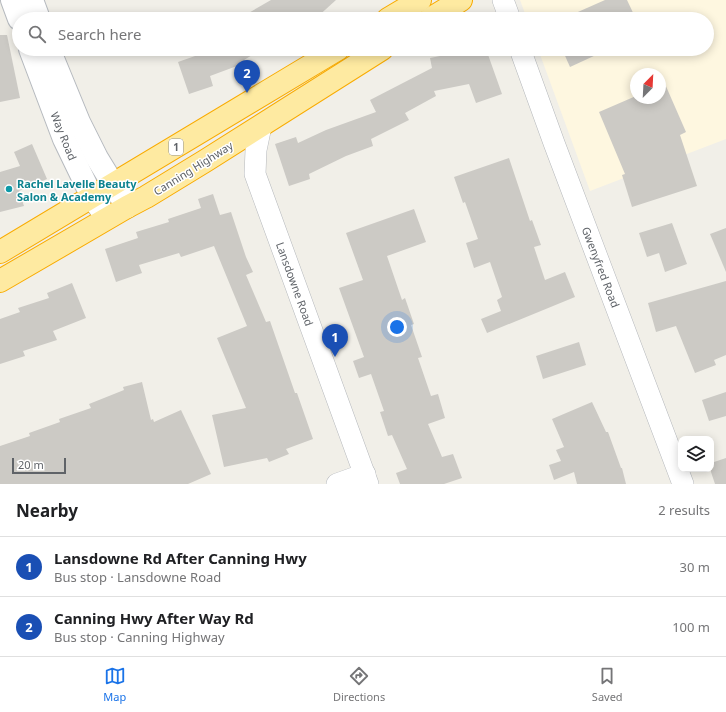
<!DOCTYPE html>
<html lang="en">
<head>
<meta charset="utf-8">
<style>
	body { margin:0; font-family:"Noto Sans",sans-serif; background:#f2f2f2; color:#202124 }
	.controls { position:absolute; right:12px; bottom:12px; display:grid; overflow:hidden; border-radius:8px; box-shadow:0 2px 10px #0003 }
	.controls button { width:36px; height:36px; display:grid; place-items:center; padding:0; border:0; border-bottom:1px solid #e0e0e0; background:#fff; color:#202124; font:20px sans-serif }
	.compass { position:absolute; left:630px; top:68px; width:36px; height:36px; border-radius:50%; background:#fff; box-shadow:0 2px 10px #0003; rotate:24deg }
	.scale { position:absolute; left:12px; bottom:10px; width:54px; box-sizing:border-box; padding-left:4px; border:2px solid #5f6368; border-top:0; font-size:11px; line-height:14px; white-space:nowrap; color:#5f6368; -webkit-text-stroke:3px #fff; paint-order:stroke }
	.you { position:absolute; left:397px; top:327px; width:14px; height:14px; margin:-10px; border:3px solid #fff; border-radius:50%; background:#1a73e8; box-shadow:0 0 0 6px #1a73e833 }
	.badge { display:grid; place-items:center; width:26px; height:26px; border-radius:50%; background:#1a73e8; color:#fff; font-size:13px; font-weight:700 }
	.pin { position:absolute; translate:-50% -33px; filter:drop-shadow(0 1px 2px #0008) }
	.pin::after { content:''; position:absolute; top:21px; width:14px; height:12px; background:inherit; clip-path:polygon(0 0,100% 0,50% 100%) }
	.list { margin:0; padding:0; list-style:none }
	h2 { display:flex; justify-content:space-between; align-items:center; height:52px; margin:0; padding:0 16px; font-size:17px }
	h2 small { font-size:13px; font-weight:400; color:#757577 }
	.list li { display:grid; grid-template-columns:26px 1fr auto; gap:12px; align-items:center; box-sizing:border-box; height:60px; padding:0 16px; border-top:1px solid #e0e0e0 }
	.list b { display:block; font-size:15px; white-space:nowrap }
	.list p { margin:0; font-size:13px; white-space:nowrap; color:#757577 }
	.list em { font-size:13px; font-style:normal; color:#757577 }
	.icon { flex:none; width:22px; height:22px; fill:none; stroke:currentColor; stroke-width:2; stroke-linecap:round; stroke-linejoin:round }
	.map { position:relative; flex:none; width:726px; height:484px; overflow:hidden }
	.search { position:absolute; background:#fff; box-shadow:0 2px 10px #0003; left:12px; right:12px; top:12px; height:44px; display:flex; align-items:center; gap:10px; box-sizing:border-box; padding:0 14px; border-radius:22px; color:#757577; font-size:15px }
	.sheet { height:172px; background:#fff }
	nav { display:flex; justify-content:space-around; align-items:center; box-sizing:border-box; height:56px; border-top:1px solid #e0e0e0; background:#fff; font-size:11px; color:#757577 }
	nav a { display:grid; justify-items:center; gap:2px }
	nav .on { color:#1a73e8 }
	.map>svg:first-child { display:block }
	.commercial { fill:#fef7e0; fill-rule:evenodd }
	.building { fill:#cccac5 }
	.lines { fill:none; stroke-linecap:round; stroke-linejoin:round }
	.minor-casing { stroke:#b5b8bc; stroke-width:22 }
	.secondary-casing { stroke:#b6babf; stroke-width:24 }
	.trunk-casing { stroke:#f9ab00; stroke-width:24 }
	.minor { stroke:#fff; stroke-width:21 }
	.secondary { stroke:#fff; stroke-width:22 }
	.trunk { stroke:#feeaa1; stroke-width:22 }
	.culture-dot { fill:#0f9aa8; stroke:#fff; stroke-width:1.5 }
	.labels { text-anchor:middle; dominant-baseline:central; stroke-width:3; stroke-linejoin:round; paint-order:stroke }
	.shield { fill:#fff; stroke:#8f9295; stroke-width:1 }
	.shield-label { font-size:10px; font-weight:bold; fill:#5f6368 }
	.street-label { font-size:11px; fill:#5f6368; stroke:#fff }
	.culture-label { font-size:11px; font-weight:bold; fill:#0d838f; stroke:#fff; text-anchor:start }
</style>
</head>
<body>
<div class="map">
<svg width="726" height="484" viewBox="0 0 726 484">
	<rect width="100%" height="100%" fill="#f1efe8"/>
	<path class="commercial" d="M520,0H726V139L590,191L538,49H707V19H527ZM636,74H660V98H636Z"/>
	<g class="building">
		<path d="M271,0H336L315,19H238Z"/>
		<path d="M605,0H627L636,19H562Z"/>
		<path d="M0,35H7L20,98L0,102Z"/>
		<path d="M215,49H262L244,60L245,63L210,76L213,86L189,94L178,62Z"/>
		<path d="M462,49H486L502,94L476,103L469,84L434,91L436,96L405,113L409,120L371,139L373,146L346,156L309,174L310,179L289,186L275,144L296,137L298,143L326,130L376,112L370,100L432,68L430,58L445,55Z"/>
		<path d="M562,49H609L570,67Z"/>
		<path d="M665,84L686,132L680,135L697,186L632,207L622,175L625,174L599,112L636,96V98H660V86Z"/>
		<path d="M32,144L47,179L19,191L24,206L0,212V172L20,166L14,152Z"/>
		<path d="M509,158L530,221L532,220L541,245L534,247L545,280L565,272L575,297L487,333L481,319L501,311L497,300L502,297L490,262L474,268L466,243L478,239L465,202L463,203L454,177Z"/>
		<path d="M213,194L220,215L231,212L246,257L253,272L246,275L266,322L270,321L295,393H297L313,439L286,449L289,454L269,462L267,458L224,467L212,415L246,408L217,338L247,326L214,246L181,257L179,253L139,265L142,273L116,282L105,249L138,238L136,232L169,222L168,219L201,208L198,199Z"/>
		<path d="M414,209L426,242L387,256L402,300L405,298L414,324L411,325L422,357L418,358L431,396L438,394L445,418L428,424L442,457L453,454L462,478L444,484H400L396,473L407,469L392,435L388,436L380,412L384,411L371,374L359,378L353,361L364,357L339,288L363,280L346,233Z"/>
		<path d="M672,223L687,264L665,272L659,253L647,257L639,233Z"/>
		<path d="M726,228V272L710,234Z"/>
		<path d="M726,281V355L714,360L716,365L695,373L676,326L656,332L648,303Z"/>
		<path d="M72,283L86,318L53,331L57,340L23,351L25,356L0,364V319L20,312L18,308L49,298L47,293Z"/>
		<path d="M579,342L586,365L543,379L536,356Z"/>
		<path d="M142,382L151,420L153,419L154,422L181,410L211,474L188,484H0V446L30,436L29,433L60,422L59,419L91,408L89,404L124,390L123,387Z"/>
		<path d="M726,392V416L709,421L702,400Z"/>
		<path d="M592,402L606,432H608L621,468H622L626,484H577L574,472L554,480L549,465L561,461L556,450L564,447L552,419Z"/>
		<path d="M726,458V484H715L711,472V463Z"/>
	</g>
	<g class="lines">
		<g class="minor-casing">
			<g id="minor">
				<path d="M503,0L510,19"/>
				<path d="M520,49L554,143L683,484"/>
				<path d="M261,126L256,150L255,174L368,484"/>
				<path d="M337,484L365,474"/>
			</g>
		</g>
		<g class="secondary-casing">
			<g id="secondary">
				<path d="M12,0L19,19"/>
				<path d="M32,0L39,19"/>
				<path d="M30,49L64,139L92,197L107,218"/>
				<path d="M49,49L79,122L97,158L127,207"/>
			</g>
		</g>
		<g class="trunk-casing">
			<g id="trunk">
				<path d="M388,19L420,0"/>
				<path d="M430,19L461,0"/>
				<path d="M0,252L338,49"/>
				<path d="M0,281L127,207L146,197L205,161L382,49"/>
			</g>
		</g>
		<use href="#minor" class="minor"/>
		<use href="#secondary" class="secondary"/>
		<use href="#trunk" class="trunk"/>
	</g>
	<circle class="culture-dot" cx="9" cy="189" r="4"/>
	<g class="labels">
		<rect class="shield" x="169" y="139" width="14" height="16" rx="3"/>
		<g class="shield-label">
			<text x="176" y="147">1</text>
		</g>
		<g class="street-label">
			<text transform="translate(64 136) rotate(68)">Way Road</text>
			<text transform="translate(193 168) rotate(-32)">Canning Highway</text>
			<text transform="translate(601 267) rotate(69)">Gwenyfred Road</text>
			<text transform="translate(295 284) rotate(70)">Lansdowne Road</text>
		</g>
		<g class="culture-label">
			<text x="17" y="183">Rachel Lavelle Beauty<tspan x="17" dy="13">Salon &amp; Academy</tspan></text>
		</g>
	</g>
</svg>
<div class="controls">
<button><svg class="icon" aria-label="layers" viewBox="0 0 24 24"><path d="M12 4l9 5-9 5-9-5zM3 14l9 5 9-5"/></svg></button>
</div>
<svg class="compass" viewBox="-18 -18 36 36"><path d="M0-13l5 13h-10z" fill="#e53935"/><path d="M0 13l5-13h-10z" fill="#757577"/></svg>
<div class="scale">20 m</div>
<div class="you"></div>
<div class="pin badge" style="left:335px;top:357px;background:#1a4fb4">1</div>
<div class="pin badge" style="left:247px;top:93px;background:#1a4fb4">2</div>
<div class="search"><svg class="icon" aria-label="search" viewBox="0 0 24 24"><circle cx="10" cy="10" r="6"/><path d="M15 15l6 6"/></svg>Search here</div>
</div>
<section class="sheet">
<h2>Nearby<small>2 results</small></h2>
<ul class="list">
<li><span class="badge" style="background:#1a4fb4">1</span><div><b>Lansdowne Rd After Canning Hwy</b><p>Bus stop · Lansdowne Road</p></div><em>30 m</em></li>
<li><span class="badge" style="background:#1a4fb4">2</span><div><b>Canning Hwy After Way Rd</b><p>Bus stop · Canning Highway</p></div><em>100 m</em></li>
</ul>
</section>
<nav>
<a class="on"><svg class="icon" aria-label="map" viewBox="0 0 24 24"><path d="M3 6l6-2 6 2 6-2v14l-6 2-6-2-6 2zM9 4v14M15 6v14"/></svg>Map</a>
<a><svg class="icon" aria-label="directions" viewBox="0 0 24 24"><path d="M12 3l9 9-9 9-9-9zM9 14v-3h6M13 9l2 2-2 2"/></svg>Directions</a>
<a><svg class="icon" aria-label="saved" viewBox="0 0 24 24"><path d="M7 4h10v16l-5-4-5 4z"/></svg>Saved</a>
</nav>
</body>
</html>
